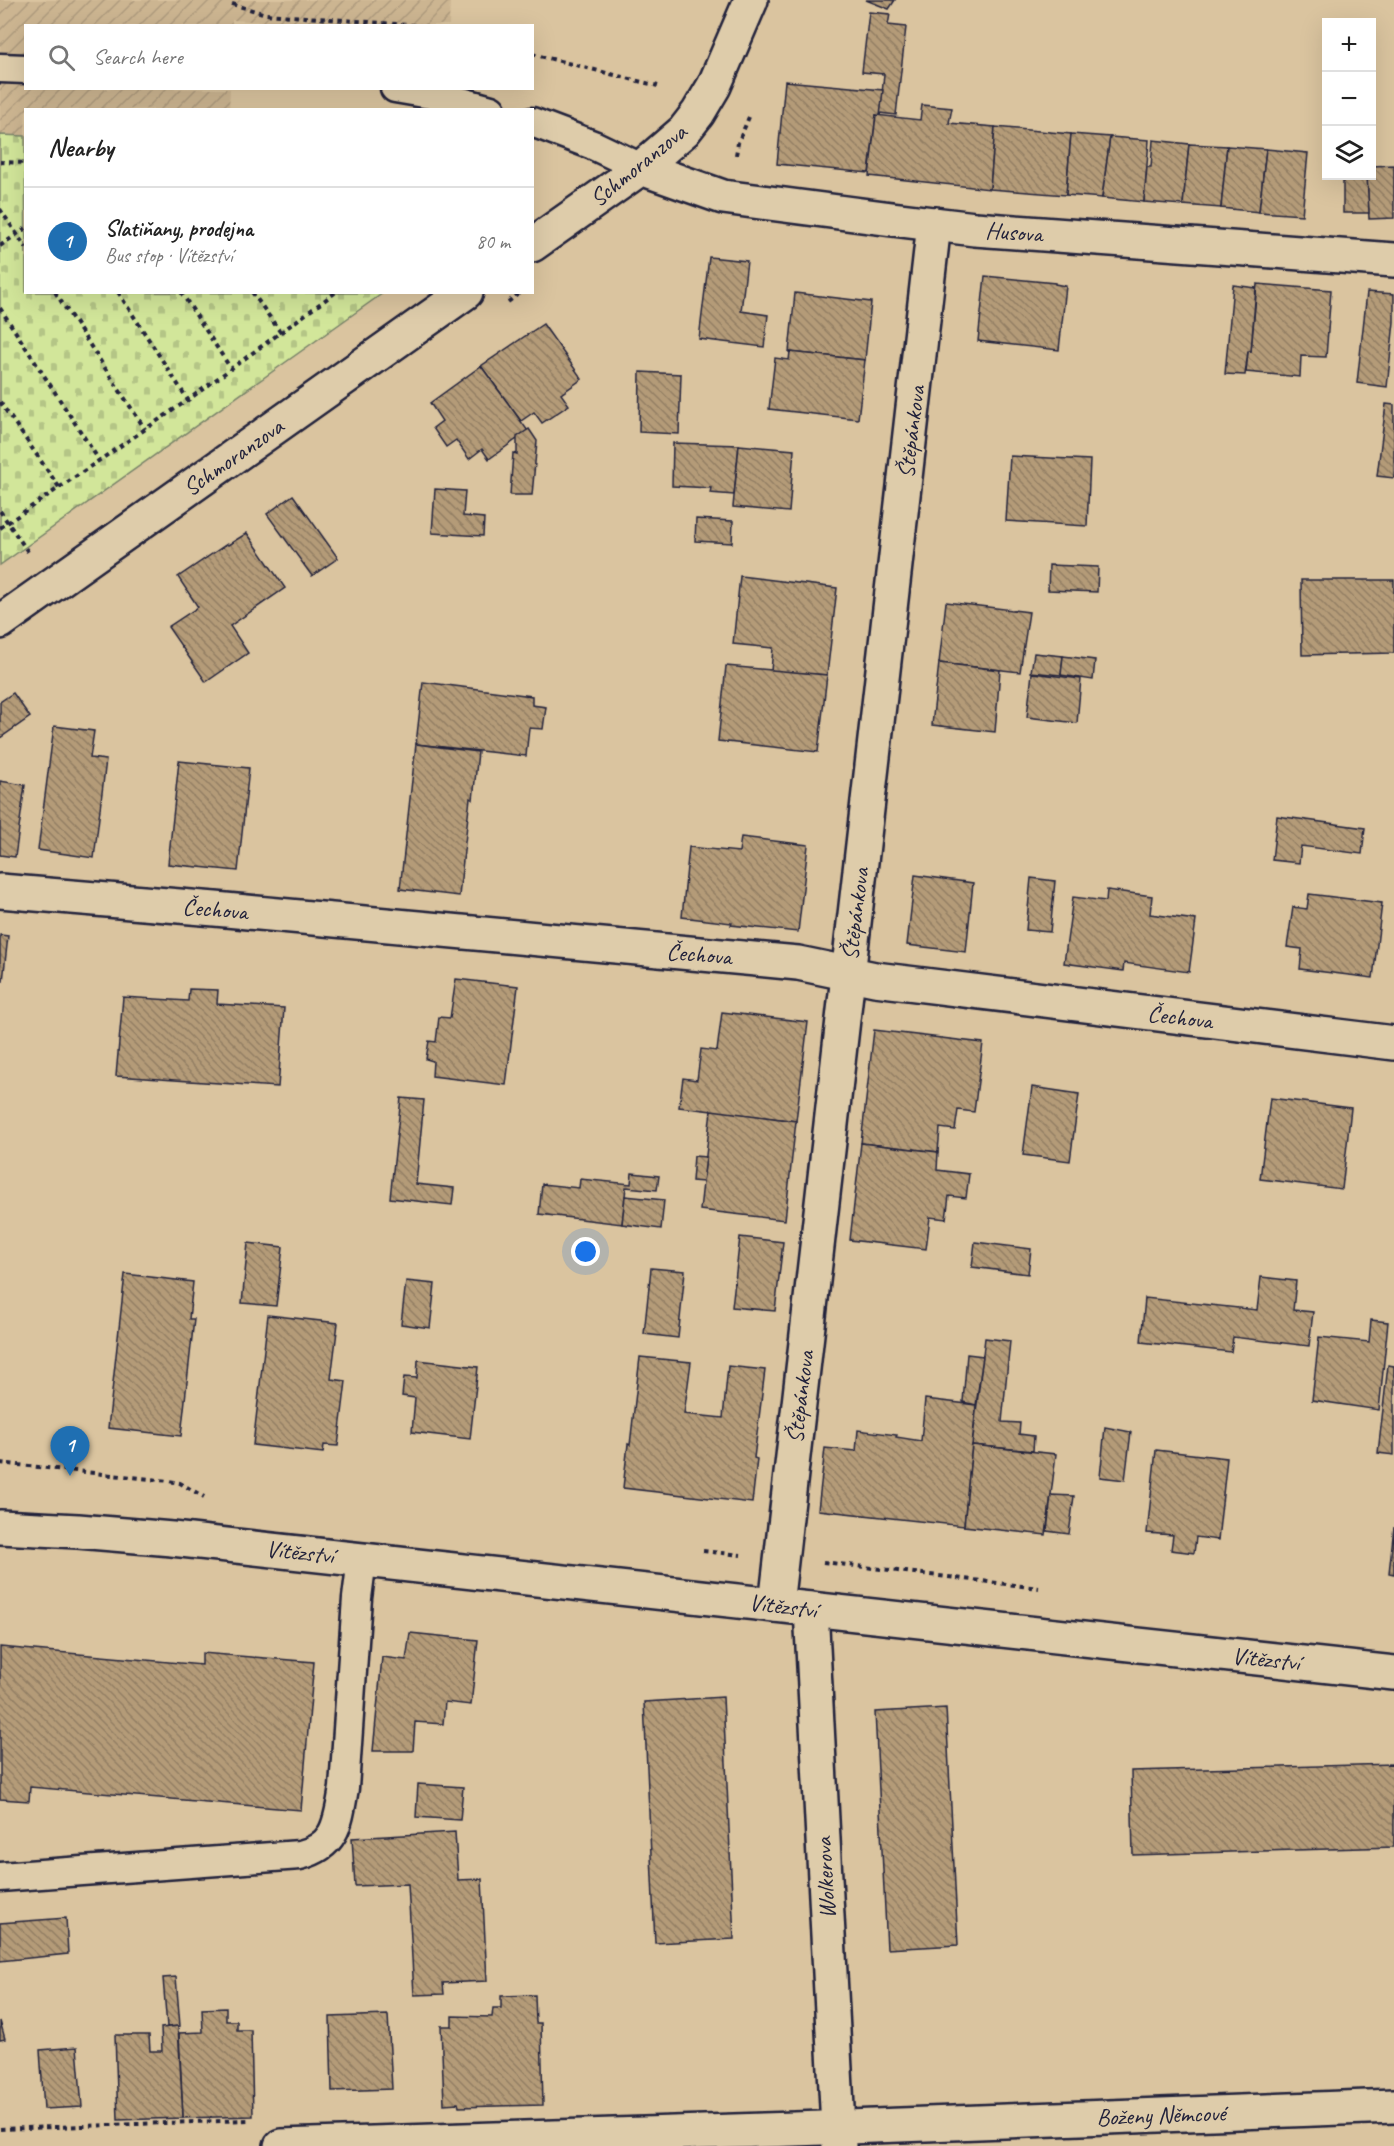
<!DOCTYPE html>
<html lang="en">
<head>
<meta charset="utf-8">
<style>
	body { margin:0; font-family:Caveat,sans-serif; background:#f6f6f6; color:#222 }
	.controls { position:absolute; right:18px; top:18px; display:grid; overflow:hidden; border-radius:0px; box-shadow:0 6px 24px #0002 }
	.controls button { width:54px; height:54px; display:grid; place-items:center; padding:0; border:0; border-bottom:2px solid #e0e0e0; background:#fff; color:#222; font:30px sans-serif }
	.you { position:absolute; left:586px; top:1252px; width:21px; height:21px; margin:-15px; border:4px solid #fff; border-radius:50%; background:#1a73e8; box-shadow:0 0 0 9px #1a73e833 }
	.badge { display:grid; place-items:center; width:39px; height:39px; border-radius:50%; background:#1f6fb2; color:#fff; font-size:20px; font-weight:700 }
	.pin { position:absolute; translate:-50% -50px; filter:drop-shadow(0 2px 3px #0008) }
	.pin::after { content:''; position:absolute; top:32px; width:21px; height:18px; background:inherit; clip-path:polygon(0 0,100% 0,50% 100%) }
	.list { margin:0; padding:0; list-style:none }
	h2 { display:flex; justify-content:space-between; align-items:center; height:78px; margin:0; padding:0 24px; font-size:26px }
	h2 small { font-size:20px; font-weight:400; color:#767676 }
	.list li { display:grid; grid-template-columns:39px 1fr auto; gap:18px; align-items:center; box-sizing:border-box; height:108px; padding:0 24px; border-top:2px solid #e0e0e0 }
	.list b { display:block; font-size:22px; white-space:nowrap }
	.list p { margin:0; font-size:20px; white-space:nowrap; color:#767676 }
	.list em { font-size:20px; font-style:normal; color:#767676 }
	.icon { flex:none; width:33px; height:33px; fill:none; stroke:currentColor; stroke-width:2; stroke-linecap:round; stroke-linejoin:round }
	.map { position:relative; flex:none; width:1394px; height:2146px; overflow:hidden }
	.search { position:absolute; background:#fff; box-shadow:0 6px 24px #0002; left:24px; top:24px; width:510px; height:66px; display:flex; align-items:center; gap:15px; box-sizing:border-box; padding:0 21px; border-radius:0px; color:#767676; font-size:22px }
	.panel { position:absolute; background:#fff; box-shadow:0 6px 24px #0002; left:24px; top:108px; width:510px; height:186px; border-radius:0px }
	.map>svg:first-child { display:block }
	.industrial { fill:url(#industrial-furrows) }
	.cemetery { fill:url(#cemetery-stones); stroke:#7a846a; stroke-width:1.5 }
	.building { fill:url(#building-back-hatch); stroke:#22223b; stroke-width:1.5 }
	.lines { fill:none; stroke-linecap:round; stroke-linejoin:round }
	.lane-casing { stroke:#22223b; stroke-width:33 }
	.street-casing { stroke:#22223b; stroke-width:38 }
	.secondary-casing { stroke:#22223b; stroke-width:38 }
	.path { stroke:#22223b; stroke-width:4; stroke-dasharray:4.5 4.5; stroke-linecap:butt }
	.lane { stroke:#deccaa; stroke-width:28 }
	.street { stroke:#deccaa; stroke-width:33 }
	.secondary { stroke:#deccaa; stroke-width:33 }
	.labels { text-anchor:middle; dominant-baseline:central; stroke-width:4.5; stroke-linejoin:round; paint-order:stroke }
	.street-label { font-size:24px; fill:#22223b; stroke:#deccaa }
</style>
</head>
<body>
<div class="map">
<svg width="1394" height="2146" viewBox="0 0 1394 2146">
	<defs>
		<pattern id="industrial-furrows" width="10" height="10" patternUnits="userSpaceOnUse" patternTransform="scale(1.5)"><rect width="10" height="10" fill="#ccb591"/><path d="M-1 1l2-2M0 10L10 0M9 11l2-2" fill="none" stroke="#af9b7e"/></pattern>
		<pattern id="cemetery-stones" width="16" height="16" patternUnits="userSpaceOnUse" patternTransform="scale(1.5)"><rect width="16" height="16" fill="#d2e69a"/><path d="M2 7V4a2 2 0 0 1 4 0v3zM10 15v-3a2 2 0 0 1 4 0v3z" fill="#b4c586"/></pattern>
		<pattern id="building-back-hatch" width="6" height="6" patternUnits="userSpaceOnUse" patternTransform="scale(1.5)"><rect width="6" height="6" fill="#b49b78"/><path d="M-1 5l2 2M0 0l6 6M5-1l2 2" fill="none" stroke="#927e64"/></pattern>
	</defs>
	<rect width="100%" height="100%" fill="#dac49f"/>
	<filter id="ink" filterUnits="userSpaceOnUse"><feTurbulence type="fractalNoise" baseFrequency=".0167" numOctaves="2"/><feDisplacementMap in="SourceGraphic" scale="12" xChannelSelector="R" yChannelSelector="G"/><feConvolveMatrix kernelMatrix="1 2 1 2 8 2 1 2 1" color-interpolation-filters="sRGB"/></filter>
	<g filter="url(#ink)">
		<path class="industrial" d="M0,0H450L449,25L337,26L232,20V26H26V88L230,89L229,109L26,110L25,136L0,135Z"/>
		<path class="cemetery" d="M0,135L25,136L26,292L383,293L0,565Z"/>
		<g class="building">
			<path d="M866,0H895L889,9Z"/>
			<path d="M869,12L890,14L888,25L906,27L896,115L880,113L884,74L862,72Z"/>
			<path d="M785,81L883,90L880,116L876,115L869,173L777,164Z"/>
			<path d="M922,105L952,108L949,123L995,127L990,189L869,176L876,115L920,120Z"/>
			<path d="M995,127L1071,134L1066,195L990,189Z"/>
			<path d="M1071,134L1110,137L1102,198L1066,195Z"/>
			<path d="M1110,137L1149,140L1144,202L1102,198Z"/>
			<path d="M1153,140L1189,144L1183,205L1144,202L1147,167H1151Z"/>
			<path d="M1189,144L1227,146L1221,208L1183,205Z"/>
			<path d="M1227,146L1266,149L1259,212L1221,208Z"/>
			<path d="M1266,149L1308,153L1302,215L1259,212Z"/>
			<path d="M1394,165V218L1369,219L1367,176H1372V166Z"/>
			<path d="M1343,176H1367L1369,213H1343Z"/>
			<path d="M709,257L747,261L741,311L768,315L764,347L699,339Z"/>
			<path d="M985,276L1055,283V284L1066,286L1059,350L978,341Z"/>
			<path d="M1257,284L1331,290L1326,357L1301,356L1300,377L1246,372L1248,351H1251Z"/>
			<path d="M1233,285L1256,288L1251,351H1248L1245,375L1225,374Z"/>
			<path d="M1367,292L1394,294V322L1387,387L1357,383Z"/>
			<path d="M795,293L871,302L865,360L789,352Z"/>
			<path d="M543,324L582,379L561,394L569,405L542,423L534,412L521,421L481,366Z"/>
			<path d="M790,352L865,360L858,419L769,409L775,358L789,360Z"/>
			<path d="M481,366L528,431L489,459L482,449L469,459L456,440L446,447L433,428L442,421L430,403Z"/>
			<path d="M640,372L681,374L679,434L639,432Z"/>
			<path d="M1386,404L1394,405V478L1377,476Z"/>
			<path d="M529,429L537,441L532,495H510L513,453L517,454V437Z"/>
			<path d="M673,443L739,445L734,495L710,493L711,488L672,486Z"/>
			<path d="M739,445L794,450L789,512L733,507Z"/>
			<path d="M1010,456L1090,460L1087,526L1006,521Z"/>
			<path d="M435,489L465,491L463,516L484,518L483,536L432,533Z"/>
			<path d="M293,495L338,558L312,576L267,514Z"/>
			<path d="M696,519L733,521L732,543L695,541Z"/>
			<path d="M247,533L285,588L230,626L248,653L206,682L168,627L198,607L178,577L227,544L228,545Z"/>
			<path d="M1049,565L1098,567L1097,592L1048,590Z"/>
			<path d="M740,576L837,588L827,675L771,671L773,648L733,644Z"/>
			<path d="M1301,580H1394V653L1302,655Z"/>
			<path d="M946,602L1029,612L1020,672L939,663Z"/>
			<path d="M1034,653L1063,656L1061,675L1031,672Z"/>
			<path d="M1063,656L1095,660L1093,680L1061,675Z"/>
			<path d="M939,663L1000,670L995,732L932,725Z"/>
			<path d="M726,666L827,675L818,752L718,741Z"/>
			<path d="M1032,673L1081,679L1077,723L1027,717Z"/>
			<path d="M423,682L532,696V705L546,707L543,729L529,728L526,756L416,744Z"/>
			<path d="M13,693L30,717L0,738V702Z"/>
			<path d="M54,726L94,731L90,758L106,760L94,858L38,850Z"/>
			<path d="M416,744L478,752L473,800L470,798L459,896L400,889Z"/>
			<path d="M179,761L249,768L238,871L168,864Z"/>
			<path d="M0,781L25,785L15,857L0,855Z"/>
			<path d="M1277,816L1365,828L1362,854L1301,846L1299,863L1272,860Z"/>
			<path d="M741,837L808,845L798,932L731,925L732,923L682,917L689,847L739,852Z"/>
			<path d="M915,875L973,883L966,952L907,945Z"/>
			<path d="M1031,878L1055,881L1050,932L1026,930Z"/>
			<path d="M1107,890L1152,896L1150,914L1196,920L1189,972L1124,963L1123,971L1064,963L1073,897L1106,901Z"/>
			<path d="M1309,894L1382,903L1373,978L1300,969L1302,949L1287,947L1293,907L1307,909Z"/>
			<path d="M0,935L8,936L3,981L0,980Z"/>
			<path d="M456,979L518,986L506,1085L432,1076L433,1061L426,1059L429,1041L436,1042L439,1017L450,1018Z"/>
			<path d="M189,989L218,990L217,1004L284,1008L278,1087L116,1076L123,997L188,1001Z"/>
			<path d="M722,1012L808,1022L796,1121L679,1107L683,1078L697,1080L701,1049L717,1051Z"/>
			<path d="M874,1030L983,1043L974,1112L958,1110L955,1130L940,1128L938,1152L861,1143Z"/>
			<path d="M1032,1087L1079,1094L1070,1161L1023,1155Z"/>
			<path d="M401,1098L424,1100L416,1184L454,1188L452,1205L390,1198Z"/>
			<path d="M1270,1098L1351,1108L1342,1189L1260,1179Z"/>
			<path d="M711,1110L796,1121L785,1220L700,1210Z"/>
			<path d="M861,1143L938,1152L937,1170L969,1174L966,1198L949,1196L946,1219L930,1217L926,1249L850,1240Z"/>
			<path d="M694,1156L706,1157L703,1182L692,1181Z"/>
			<path d="M632,1173L659,1176L657,1190L626,1187L622,1224L539,1214L542,1184L579,1188L580,1179L631,1184Z"/>
			<path d="M625,1196L664,1200L661,1229L622,1224Z"/>
			<path d="M740,1237L783,1242L775,1311L732,1307Z"/>
			<path d="M975,1242L1031,1249L1028,1274L972,1267Z"/>
			<path d="M248,1243L283,1247L276,1306L242,1303Z"/>
			<path d="M651,1268L685,1271L678,1338L644,1334Z"/>
			<path d="M125,1274L193,1282L189,1319H194L181,1436L108,1428Z"/>
			<path d="M1261,1277L1296,1281L1293,1310L1313,1312L1309,1346L1233,1337L1231,1352L1141,1342L1145,1298L1257,1310Z"/>
			<path d="M406,1281L435,1284L430,1328L401,1324Z"/>
			<path d="M268,1315L338,1323L331,1379L346,1381L338,1446L324,1445L323,1453L253,1445Z"/>
			<path d="M1371,1320L1388,1322L1379,1410L1312,1400L1319,1337L1369,1342Z"/>
			<path d="M985,1338L1010,1341L1002,1422L1020,1423L1019,1434L1034,1436L1033,1451L972,1445Z"/>
			<path d="M967,1354L983,1356L976,1405L963,1402Z"/>
			<path d="M640,1357L691,1362L684,1414L723,1418L728,1366L765,1370L754,1458L757,1459L752,1503L623,1488L628,1444L630,1445Z"/>
			<path d="M418,1360L478,1367L470,1439L412,1432L415,1398L402,1396L404,1377L417,1378Z"/>
			<path d="M1388,1365L1394,1366V1455L1378,1453Z"/>
			<path d="M925,1399L976,1405L964,1526L818,1510L825,1448L856,1451L858,1430L897,1435L896,1437L921,1441Z"/>
			<path d="M1105,1427L1131,1432L1125,1480L1100,1477Z"/>
			<path d="M972,1445L1056,1454L1046,1535L964,1526Z"/>
			<path d="M1156,1450L1227,1458L1218,1540L1196,1537L1194,1553L1171,1550L1173,1535L1147,1533Z"/>
			<path d="M1051,1495L1074,1496L1069,1534L1047,1531Z"/>
			<path d="M1394,1527V1574L1389,1573Z"/>
			<path d="M410,1633L478,1640L471,1705L445,1702L443,1724L415,1722L413,1751H373L382,1657L406,1660Z"/>
			<path d="M0,1647L202,1665V1653L314,1662L301,1810L30,1787L29,1801L0,1799Z"/>
			<path d="M723,1697L734,1939L655,1943L644,1702Z"/>
			<path d="M946,1708L958,1945L887,1949L875,1712Z"/>
			<path d="M1394,1764V1847L1133,1855L1131,1771Z"/>
			<path d="M418,1784L463,1787L460,1820L416,1817Z"/>
			<path d="M455,1832L458,1880L482,1879L487,1981L443,1983L444,1994L414,1995L408,1884L355,1886L352,1838Z"/>
			<path d="M66,1918L68,1954L0,1961V1923Z"/>
			<path d="M176,1977L180,2026L167,2027L163,1978Z"/>
			<path d="M535,1995L536,2023H541L543,2105L459,2107L458,2103L444,2104L441,2026H452V2016L492,2017L493,2008H501V1996Z"/>
			<path d="M226,2008V2021H237V2030H251L253,2116L183,2118L179,2033L203,2032L202,2009Z"/>
			<path d="M388,2015L392,2089L332,2091L330,2017Z"/>
			<path d="M0,2021L5,2039L0,2040Z"/>
			<path d="M178,2026L183,2118L118,2120L115,2035H149L150,2051H162L161,2028Z"/>
			<path d="M77,2047L82,2107L44,2109L40,2050Z"/>
		</g>
		<g class="lines">
			<g class="lane-casing">
				<g id="lane">
					<path d="M0,68L26,69"/>
					<path d="M395,88L436,95L491,110"/>
					<path d="M532,122L593,145L641,168"/>
					<path d="M0,1877L300,1855C337,1846 338,1821 344,1788L357,1598L362,1559"/>
				</g>
			</g>
			<g class="street-casing">
				<g id="street">
					<path d="M641,168L723,197L892,219L975,229L1394,260"/>
					<path d="M0,891L215,909L798,963L875,979L1394,1043"/>
					<path d="M776,1605L934,224"/>
					<path d="M811,1609L839,2146"/>
					<path d="M281,2146L795,2129L1394,2106"/>
				</g>
			</g>
			<g class="secondary-casing">
				<g id="secondary">
					<path d="M532,245L641,168L684,131L698,113L714,86L751,0"/>
					<path d="M0,622L466,292"/>
					<path d="M0,1527L78,1531L172,1539L1394,1673"/>
				</g>
			</g>
			<g class="path">
				<path d="M232,4L266,14L421,26"/>
				<path d="M532,54L658,86"/>
				<path d="M736,155L738,143L749,117"/>
				<path d="M0,162L26,163"/>
				<path d="M0,209L26,248"/>
				<path d="M0,246L26,228"/>
				<path d="M55,292L145,429"/>
				<path d="M118,292L188,400"/>
				<path d="M181,292L231,369"/>
				<path d="M252,292L281,333"/>
				<path d="M508,302L521,292"/>
				<path d="M0,308L99,460"/>
				<path d="M0,402L59,487"/>
				<path d="M0,511L28,552"/>
				<path d="M0,528L188,400L336,292"/>
				<path d="M0,1463L169,1481L180,1483L204,1497"/>
				<path d="M703,1551L741,1555"/>
				<path d="M823,1562L1039,1588"/>
				<path d="M0,2129L248,2120"/>
			</g>
			<use href="#lane" class="lane"/>
			<use href="#street" class="street"/>
			<use href="#secondary" class="secondary"/>
		</g>
	</g>
	<g class="labels">
		<g class="street-label">
			<text transform="translate(638 165) rotate(-39)">Schmoranzova</text>
			<text transform="translate(1014 232) rotate(4)">Husova</text>
			<text transform="translate(911 432) rotate(-83)">Štěpánkova</text>
			<text transform="translate(233 457) rotate(-35)">Schmoranzova</text>
			<text transform="translate(215 909) rotate(5)">Čechova</text>
			<text transform="translate(855 914) rotate(-83)">Štěpánkova</text>
			<text transform="translate(699 954) rotate(5)">Čechova</text>
			<text transform="translate(1180 1017) rotate(7)">Čechova</text>
			<text transform="translate(800 1397) rotate(-83)">Štěpánkova</text>
			<text transform="translate(300 1552) rotate(6)">Vítězství</text>
			<text transform="translate(783 1606) rotate(7)">Vítězství</text>
			<text transform="translate(1266 1659) rotate(6)">Vítězství</text>
			<text transform="translate(825 1878) rotate(-93)">Wolkerova</text>
			<text transform="translate(1161 2115) rotate(-2)">Boženy Němcové</text>
		</g>
	</g>
</svg>
<div class="controls">
<button>+</button>
<button>−</button>
<button><svg class="icon" aria-label="layers" viewBox="0 0 24 24"><path d="M12 4l9 5-9 5-9-5zM3 14l9 5 9-5"/></svg></button>
</div>
<div class="you"></div>
<div class="pin badge" style="left:70px;top:1476px">1</div>
<div class="search"><svg class="icon" aria-label="search" viewBox="0 0 24 24"><circle cx="10" cy="10" r="6"/><path d="M15 15l6 6"/></svg>Search here</div>
<section class="panel">
<h2>Nearby<small></small></h2>
<ul class="list">
<li><span class="badge">1</span><div><b>Slatiňany, prodejna</b><p>Bus stop · Vítězství</p></div><em>80 m</em></li>
</ul>
</section>
</div>
</body>
</html>
